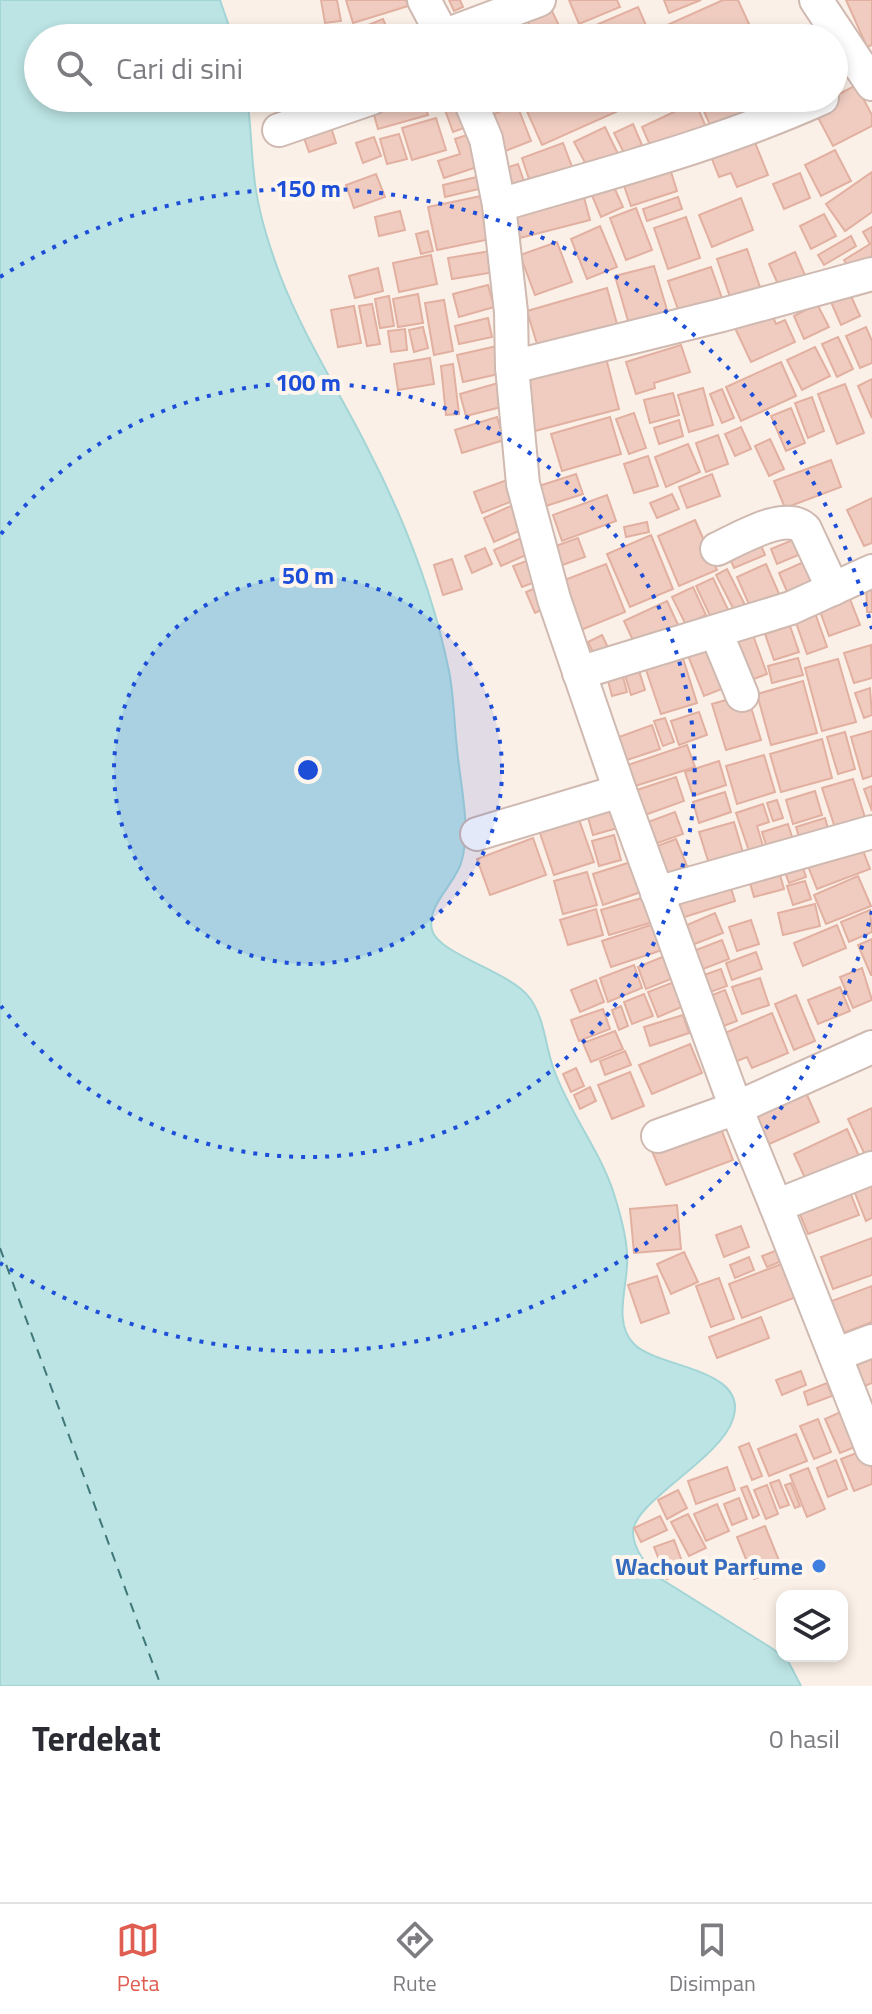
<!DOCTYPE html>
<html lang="id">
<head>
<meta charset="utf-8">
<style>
	body { margin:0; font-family:"Titillium Web",sans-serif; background:#f7f7f7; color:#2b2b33 }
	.controls { position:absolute; right:24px; bottom:24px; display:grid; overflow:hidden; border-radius:16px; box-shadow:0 4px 12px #0003 }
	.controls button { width:72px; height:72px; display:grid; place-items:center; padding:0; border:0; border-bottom:2px solid #e1e1e2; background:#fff; color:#2b2b33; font:40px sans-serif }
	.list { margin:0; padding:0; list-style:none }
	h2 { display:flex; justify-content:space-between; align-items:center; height:104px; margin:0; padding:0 32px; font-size:34px }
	h2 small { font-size:26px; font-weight:400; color:#7c7c81 }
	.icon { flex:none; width:44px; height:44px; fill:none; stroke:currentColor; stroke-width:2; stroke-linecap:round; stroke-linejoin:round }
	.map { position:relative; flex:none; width:872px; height:1686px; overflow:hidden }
	.search { position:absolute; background:#fff; box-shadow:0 4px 12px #0003; left:24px; right:24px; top:24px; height:88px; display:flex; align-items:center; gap:20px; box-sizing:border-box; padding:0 28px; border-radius:44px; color:#7c7c81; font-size:30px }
	.sheet { height:216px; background:#fff }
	nav { display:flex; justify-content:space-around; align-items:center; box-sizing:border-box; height:112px; border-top:2px solid #e1e1e2; background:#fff; font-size:22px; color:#7c7c81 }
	nav a { display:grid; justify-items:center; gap:4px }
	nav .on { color:#e05d52 }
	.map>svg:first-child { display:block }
	.water { fill:#bce4e4; stroke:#a3d5d6; stroke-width:2 }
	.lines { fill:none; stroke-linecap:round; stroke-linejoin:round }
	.ferry { stroke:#407778; stroke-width:2; stroke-dasharray:10 8; stroke-linecap:butt }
	.building { fill:#f0ccc0; stroke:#e2b0a1; stroke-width:2 }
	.minor-casing { stroke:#cfb9b0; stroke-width:36 }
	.minor { stroke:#fff; stroke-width:32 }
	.ring { fill:none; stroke:#1d4ed8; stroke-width:4; stroke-dasharray:4 8 }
	.shop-dot { fill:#3f7fe0; stroke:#fef5ed; stroke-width:3 }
	.labels { text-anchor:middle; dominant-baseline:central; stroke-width:8; stroke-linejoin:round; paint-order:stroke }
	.shop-label { font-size:24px; font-weight:bold; fill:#366cbe; stroke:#fef5ed; text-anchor:end }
	.centre { fill:#1d4ed8; stroke:#fef5ed; stroke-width:4 }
	.ring-label { font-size:24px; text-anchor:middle; font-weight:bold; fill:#1d4ed8; stroke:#fef5ed; stroke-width:8; stroke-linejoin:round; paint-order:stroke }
</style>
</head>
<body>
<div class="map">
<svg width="872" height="1686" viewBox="0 0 872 1686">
	<rect width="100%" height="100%" fill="#fbf0e7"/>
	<path class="water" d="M0,0H220L233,38H38V98H247C251,124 251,149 254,175C257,209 268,243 280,275C303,335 337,388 366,445C403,516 433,592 449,671C454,696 454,723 457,748C460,784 471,825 462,860C457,883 426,904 432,930C438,954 509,971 529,997C545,1018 545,1046 554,1070C570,1114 600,1150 614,1194C620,1213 626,1233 627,1253C630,1282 611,1321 634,1344C657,1368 750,1368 733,1419C720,1460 632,1502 633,1533C634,1551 647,1565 658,1577L773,1649L788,1661L801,1686H0Z"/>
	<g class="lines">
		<path class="ferry" d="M0,1248L161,1686"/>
	</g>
	<g class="building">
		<path d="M321,0H337L341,21L325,23Z"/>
		<path d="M346,0H406L408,6L353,23Z"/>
		<path d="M449,0H460L463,7L454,11Z"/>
		<path d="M569,0H617L620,7L579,24Z"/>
		<path d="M664,0H701L669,13Z"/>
		<path d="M723,0H738L754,35L747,38H670L665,26Z"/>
		<path d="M846,0H872V45L867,47Z"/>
		<path d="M550,7L563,34L554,38H536L526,18Z"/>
		<path d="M638,7L648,30L628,38H592L589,28Z"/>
		<path d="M383,19L391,38H362L358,29Z"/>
		<path d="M511,21L519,38H474Z"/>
		<path d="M430,22L436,38H401L399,33Z"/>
		<path d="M856,85L872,115V126L833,146L813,108Z"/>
		<path d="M298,98H346L303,115Z"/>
		<path d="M405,98H423L428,115L378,129L372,108Z"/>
		<path d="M437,98H459L440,105Z"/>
		<path d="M476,98H512L480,110Z"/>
		<path d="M527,98H613L618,111L542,145L522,100Z"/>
		<path d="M698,98H749L758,118L715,136Z"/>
		<path d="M755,98H810L765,120Z"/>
		<path d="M462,100L472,125L453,132L444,107Z"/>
		<path d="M695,102L706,127L653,152L642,127Z"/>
		<path d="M517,105L531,141L495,155L481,119Z"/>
		<path d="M328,118L336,143L309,152L300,127Z"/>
		<path d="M436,118L446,150L412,160L402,128Z"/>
		<path d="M633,124L642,145L624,153L614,133Z"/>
		<path d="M605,127L619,156L589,170L574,142Z"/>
		<path d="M473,133L477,167L444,178L438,161L460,154L455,139Z"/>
		<path d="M399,134L407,159L387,164L380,139Z"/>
		<path d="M752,135L768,175L737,187L731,173L719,177L708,149Z"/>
		<path d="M374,137L381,156L363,163L356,143Z"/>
		<path d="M563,143L576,177L533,191L522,158Z"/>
		<path d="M835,150L851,181L821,196L805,165Z"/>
		<path d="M667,159L677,191L631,206L620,174Z"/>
		<path d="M518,164L527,190L505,198L496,171Z"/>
		<path d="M872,172V212L845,231L826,204Z"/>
		<path d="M800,173L810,198L784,209L773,184Z"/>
		<path d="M376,174L385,197L354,208L346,185Z"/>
		<path d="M485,175L487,187L445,197L443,185Z"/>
		<path d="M609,176L623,207L601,217L588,186Z"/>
		<path d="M581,186L590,220L512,240L503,207Z"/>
		<path d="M486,195L495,238L437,250L428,207Z"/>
		<path d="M678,197L682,209L647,221L643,209Z"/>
		<path d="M741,198L753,230L712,247L699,215Z"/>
		<path d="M636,208L652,250L626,260L610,218Z"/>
		<path d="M400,211L405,230L379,236L375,217Z"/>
		<path d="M824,214L836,236L811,249L800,226Z"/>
		<path d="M686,217L700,258L668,269L654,228Z"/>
		<path d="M600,226L617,267L587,279L571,239Z"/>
		<path d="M872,227V265L854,276L844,260L870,244L863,232Z"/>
		<path d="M428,231L433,251L421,254L416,234Z"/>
		<path d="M851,236L856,246L824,265L818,255Z"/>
		<path d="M557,242L572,282L535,295L520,255Z"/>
		<path d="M747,249L762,293L732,303L717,259Z"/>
		<path d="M491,251L495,272L452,279L448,258Z"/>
		<path d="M795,252L807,280L781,291L769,264Z"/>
		<path d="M431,255L437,284L399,292L393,263Z"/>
		<path d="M654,266L670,320L631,331L615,276Z"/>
		<path d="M711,267L723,301L680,315L668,281Z"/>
		<path d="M378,268L383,291L355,298L349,276Z"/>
		<path d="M488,285L494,307L459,317L453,294Z"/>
		<path d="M846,285L860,316L841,325L827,293Z"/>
		<path d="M607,288L619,331L540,354L527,311Z"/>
		<path d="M418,294L423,323L398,327L393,299Z"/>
		<path d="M389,296L394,326L380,328L375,299Z"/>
		<path d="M444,300L453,351L434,355L425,303Z"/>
		<path d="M372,304L380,344L367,346L359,306Z"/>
		<path d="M817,304L829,327L804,339L794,316Z"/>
		<path d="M354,306L361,343L338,347L331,310Z"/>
		<path d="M770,310L776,324L785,320L795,342L751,362L734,326Z"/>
		<path d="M488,318L492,337L459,344L455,326Z"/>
		<path d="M423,327L428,348L414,352L409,330Z"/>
		<path d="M866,327L872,341V363L860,368L846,336Z"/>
		<path d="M405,329L407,350L391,352L388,331Z"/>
		<path d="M838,337L853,369L837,377L822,344Z"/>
		<path d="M681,345L690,372L654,383L655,388L636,394L626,362Z"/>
		<path d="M497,346L503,373L463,382L457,355Z"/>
		<path d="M815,347L830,376L802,390L787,360Z"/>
		<path d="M604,350L619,409L535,431L520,372Z"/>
		<path d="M430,358L434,384L398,390L394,364Z"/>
		<path d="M781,362L796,396L741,421L726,387Z"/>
		<path d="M453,364L459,414L446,415L441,366Z"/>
		<path d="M872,379V418L858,386Z"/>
		<path d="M498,383L505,406L466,416L460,394Z"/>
		<path d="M845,384L864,433L837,444L818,394Z"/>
		<path d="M703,388L713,425L689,432L678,395Z"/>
		<path d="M722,389L734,418L722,423L710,394Z"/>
		<path d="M673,393L679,415L650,423L644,400Z"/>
		<path d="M812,397L824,431L808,438L795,403Z"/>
		<path d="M791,408L805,443L786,451L771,416Z"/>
		<path d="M634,413L646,448L629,454L616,419Z"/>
		<path d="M497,417L504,440L462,453L455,430Z"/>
		<path d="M610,417L621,454L562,471L551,434Z"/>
		<path d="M679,420L683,436L659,444L654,428Z"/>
		<path d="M741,427L751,449L735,456L725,434Z"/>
		<path d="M718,435L728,464L706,472L696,443Z"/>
		<path d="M770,439L784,469L769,476L755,446Z"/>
		<path d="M688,444L700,472L666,487L655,457Z"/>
		<path d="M648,456L658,486L634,493L624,464Z"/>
		<path d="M831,460L841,487L785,508L774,481Z"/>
		<path d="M576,474L583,494L546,506L539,486Z"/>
		<path d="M712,474L720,496L687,508L679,487Z"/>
		<path d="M507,480L515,500L482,513L474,492Z"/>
		<path d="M672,494L679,509L657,518L650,503Z"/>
		<path d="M607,495L616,521L562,541L553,515Z"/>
		<path d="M872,498V543L864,546L847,510Z"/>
		<path d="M513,505L523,529L494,542L484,518Z"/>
		<path d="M695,520L717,570L679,586L658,536Z"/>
		<path d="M647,522L649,532L626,537L624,527Z"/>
		<path d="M651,535L673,589L630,607L607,554Z"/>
		<path d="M526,536L533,552L501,566L494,550Z"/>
		<path d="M802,536L808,551L777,564L771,549Z"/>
		<path d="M578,538L585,557L554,568L547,549Z"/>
		<path d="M758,538L765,555L734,568L727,552Z"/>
		<path d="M485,548L492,564L472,573L465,556Z"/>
		<path d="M452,559L462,589L443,595L434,565Z"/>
		<path d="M529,560L538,581L522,587L513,566Z"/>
		<path d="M808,560L821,589L791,601L779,573Z"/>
		<path d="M606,564L625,612L581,630L562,581Z"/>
		<path d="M766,564L780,596L751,609L737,577Z"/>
		<path d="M727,569L746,607L735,612L716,575Z"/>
		<path d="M866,575H872V612H867Z"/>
		<path d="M713,578L731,616L714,624L696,586Z"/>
		<path d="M542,585L551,605L535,613L526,592Z"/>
		<path d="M693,587L706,615L686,625L672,597Z"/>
		<path d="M846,589L860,625L829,636L816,600Z"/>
		<path d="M667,601L680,629L637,649L624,621Z"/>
		<path d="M814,610L827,647L807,654L794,617Z"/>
		<path d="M749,624L767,674L740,684L721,635Z"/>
		<path d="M790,626L799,652L774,660L765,634Z"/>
		<path d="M602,635L611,654L597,661L588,642Z"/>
		<path d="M715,642L732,685L704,696L687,653Z"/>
		<path d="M871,645L872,678L854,683L844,653Z"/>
		<path d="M681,652L697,703L661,714L644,664Z"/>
		<path d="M798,658L803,675L772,683L768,666Z"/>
		<path d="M838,659L856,722L822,731L805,668Z"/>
		<path d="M636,661L645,690L631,695L622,665Z"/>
		<path d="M621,669L627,692L612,696L606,673Z"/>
		<path d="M803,681L817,733L771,745L757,694Z"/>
		<path d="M870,688L872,715L864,718L855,693Z"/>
		<path d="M747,694L761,740L726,750L712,704Z"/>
		<path d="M699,712L707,735L679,745L671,721Z"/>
		<path d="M665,718L674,742L663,746L654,721Z"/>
		<path d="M652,725L660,749L624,761L616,738Z"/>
		<path d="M872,731V776L863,779L851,737Z"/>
		<path d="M845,732L855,769L838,774L827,737Z"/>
		<path d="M822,739L832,778L781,792L770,754Z"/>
		<path d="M687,745L695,767L632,787L625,766Z"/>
		<path d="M764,755L775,792L737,804L726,766Z"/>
		<path d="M719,761L726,785L693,796L685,772Z"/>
		<path d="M676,777L684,801L645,815L637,790Z"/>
		<path d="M853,779L868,827L838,837L822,788Z"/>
		<path d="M872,786V811L864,789Z"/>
		<path d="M815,791L822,815L793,824L786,800Z"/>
		<path d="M725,792L731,812L699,823L693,802Z"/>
		<path d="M619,797L628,825L593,835L585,807Z"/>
		<path d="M777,800L783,818L773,821L767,803Z"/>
		<path d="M763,804L769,822L757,826L763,846L749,851L736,813Z"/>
		<path d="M576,811L594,862L554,875L537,824Z"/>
		<path d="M675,812L683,834L646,847L637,826Z"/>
		<path d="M825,818L832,842L803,851L796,827Z"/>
		<path d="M734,822L744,856L710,867L699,832Z"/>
		<path d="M788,824L794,843L768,851L762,832Z"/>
		<path d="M614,835L621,860L599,866L592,841Z"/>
		<path d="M533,838L546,875L490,895L477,859Z"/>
		<path d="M676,839L687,866L659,876L649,849Z"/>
		<path d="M859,840L870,869L817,889L806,861Z"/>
		<path d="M799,855L806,877L789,883L781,861Z"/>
		<path d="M634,861L644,891L603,905L593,874Z"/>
		<path d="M777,864L784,889L754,897L747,873Z"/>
		<path d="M587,872L597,905L563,914L554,881Z"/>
		<path d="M727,875L735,901L675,920L666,894Z"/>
		<path d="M858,876L871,906L826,924L814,895Z"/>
		<path d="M805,881L811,899L793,905L787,886Z"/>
		<path d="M645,897L653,922L609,935L601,910Z"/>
		<path d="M815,904L820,926L783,935L778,913Z"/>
		<path d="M596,909L603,935L568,945L560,920Z"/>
		<path d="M870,910L872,932L849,942L841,922Z"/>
		<path d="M715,913L723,933L687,947L680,928Z"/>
		<path d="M751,920L759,944L737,951L729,927Z"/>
		<path d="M657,923L665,949L611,967L602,941Z"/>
		<path d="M837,925L846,948L803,966L794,943Z"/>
		<path d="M872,939V975H871L858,945Z"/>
		<path d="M722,940L729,959L690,974L683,955Z"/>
		<path d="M756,952L762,969L732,980L726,963Z"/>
		<path d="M667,955L676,977L646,989L638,967Z"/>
		<path d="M634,965L642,988L608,1002L600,978Z"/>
		<path d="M862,968L872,1000L853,1008L840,977Z"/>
		<path d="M721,969L727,986L699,996L692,979Z"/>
		<path d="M760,978L769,1005L742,1014L732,987Z"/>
		<path d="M596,980L604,1002L580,1012L571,990Z"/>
		<path d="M674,982L684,1006L658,1017L648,992Z"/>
		<path d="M840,987L850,1011L818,1024L808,1000Z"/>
		<path d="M725,990L737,1021L713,1030L702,999Z"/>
		<path d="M644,994L653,1016L632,1024L624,1002Z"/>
		<path d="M796,995L815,1041L794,1050L775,1004Z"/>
		<path d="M621,1006L628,1026L619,1030L612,1010Z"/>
		<path d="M603,1009L610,1029L579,1041L571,1020Z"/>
		<path d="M772,1013L788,1053L752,1068L747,1057L725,1066L713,1038Z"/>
		<path d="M683,1015L689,1033L650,1046L644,1027Z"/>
		<path d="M615,1031L623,1049L591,1062L583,1043Z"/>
		<path d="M690,1044L702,1073L652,1094L639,1065Z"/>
		<path d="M625,1051L631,1065L605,1075L600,1061Z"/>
		<path d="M576,1068L584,1086L571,1092L563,1074Z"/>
		<path d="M630,1072L644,1106L612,1119L598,1085Z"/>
		<path d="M590,1087L596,1101L580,1109L574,1095Z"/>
		<path d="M804,1088L819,1122L760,1148L745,1115Z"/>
		<path d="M872,1108V1154L866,1157L848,1119Z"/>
		<path d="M720,1126L733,1160L666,1185L652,1151Z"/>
		<path d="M847,1129L862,1163L809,1187L794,1154Z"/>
		<path d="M872,1174V1218L866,1221L851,1183Z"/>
		<path d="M848,1187L859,1215L808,1234L797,1207Z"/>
		<path d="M677,1205L681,1249L634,1253L630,1209Z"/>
		<path d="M741,1226L749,1247L724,1257L716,1235Z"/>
		<path d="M872,1238V1275L833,1289L821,1257Z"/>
		<path d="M788,1246L792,1257L767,1267L762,1256Z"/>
		<path d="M684,1252L698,1282L671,1294L657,1264Z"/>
		<path d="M749,1257L754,1270L735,1278L730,1265Z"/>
		<path d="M792,1260L804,1294L742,1318L729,1284Z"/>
		<path d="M657,1276L669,1313L641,1323L628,1285Z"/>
		<path d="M719,1278L734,1319L711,1327L696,1286Z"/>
		<path d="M872,1286V1322L841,1334L829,1302Z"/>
		<path d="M761,1317L769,1338L717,1358L709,1337Z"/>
		<path d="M872,1359V1383L860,1388L852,1367Z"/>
		<path d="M801,1371L806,1385L782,1395L776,1380Z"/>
		<path d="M827,1383L832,1396L808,1405L804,1392Z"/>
		<path d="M845,1410L860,1445L840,1453L825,1419Z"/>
		<path d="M818,1419L831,1452L814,1459L800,1426Z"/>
		<path d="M796,1434L807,1461L769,1476L758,1449Z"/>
		<path d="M749,1443L762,1476L752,1480L739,1447Z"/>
		<path d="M864,1450L872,1468V1484L854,1491L841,1459Z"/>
		<path d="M836,1460L847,1489L828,1497L817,1468Z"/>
		<path d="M727,1467L735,1490L696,1504L688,1481Z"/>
		<path d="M808,1468L825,1509L807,1517L790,1475Z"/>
		<path d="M779,1480L789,1505L780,1508L770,1483Z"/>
		<path d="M791,1483L800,1506L795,1508L785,1485Z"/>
		<path d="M767,1485L778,1514L766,1519L754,1490Z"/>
		<path d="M747,1486L759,1515L753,1518L741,1488Z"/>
		<path d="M678,1490L687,1508L667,1519L658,1500Z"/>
		<path d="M739,1498L747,1519L732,1525L724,1504Z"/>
		<path d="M717,1504L729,1531L706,1541L694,1514Z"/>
		<path d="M688,1514L706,1548L689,1556L671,1522Z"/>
		<path d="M660,1516L667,1530L641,1542L634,1528Z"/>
		<path d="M765,1526L782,1568L754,1579L737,1537Z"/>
		<path d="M674,1540L686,1572L667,1579L654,1547Z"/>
	</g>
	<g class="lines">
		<g class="minor-casing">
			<g id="minor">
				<path d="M424,0L444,38"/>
				<path d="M816,0L872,84"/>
				<path d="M443,36L539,0"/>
				<path d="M469,98L486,139L499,205L511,312L512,367L523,484L554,599L620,791L736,1108L776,1206"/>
				<path d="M279,130L372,98"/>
				<path d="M499,205C608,173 718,145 822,98"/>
				<path d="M512,367L722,315L872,274"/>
				<path d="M717,549C739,539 785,510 805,529L833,589"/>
				<path d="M716,632L742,695"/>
				<path d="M579,673L791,608L872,571"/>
				<path d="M477,834L620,791"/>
				<path d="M657,893L872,832"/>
				<path d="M658,1136L736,1108L872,1047"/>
				<path d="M872,1168L776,1206L872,1449"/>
				<path d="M835,1355L872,1341"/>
			</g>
		</g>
		<use href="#minor" class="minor"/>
	</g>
	<circle cx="308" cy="770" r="194" fill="#1d4ed8" fill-opacity=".12"/>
	<g class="ring">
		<circle cx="308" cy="770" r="194"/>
		<path d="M1 534A387 387 0 1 1 1 1006"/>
		<path d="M872 911A581 581 0 0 1 0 1263M0 277A581 581 0 0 1 872 629"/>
	</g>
	<circle class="shop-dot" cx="819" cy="1566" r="8"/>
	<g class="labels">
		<g class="shop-label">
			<text x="803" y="1566">Wachout Parfume</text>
		</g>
	</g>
	<circle cx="308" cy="770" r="12" class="centre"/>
	<g class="ring-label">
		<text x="308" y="197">150 m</text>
		<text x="308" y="391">100 m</text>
		<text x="308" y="584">50 m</text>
	</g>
</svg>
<div class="controls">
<button><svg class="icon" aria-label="layers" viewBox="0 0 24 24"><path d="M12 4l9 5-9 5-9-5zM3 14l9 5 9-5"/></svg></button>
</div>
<div class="search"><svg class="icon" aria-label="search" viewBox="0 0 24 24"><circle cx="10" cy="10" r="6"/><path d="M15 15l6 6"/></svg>Cari di sini</div>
</div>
<section class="sheet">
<h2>Terdekat<small>0 hasil</small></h2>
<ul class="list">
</ul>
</section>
<nav>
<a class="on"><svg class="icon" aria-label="map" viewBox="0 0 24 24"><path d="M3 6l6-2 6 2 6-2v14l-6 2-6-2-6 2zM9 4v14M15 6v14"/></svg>Peta</a>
<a><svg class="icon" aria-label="directions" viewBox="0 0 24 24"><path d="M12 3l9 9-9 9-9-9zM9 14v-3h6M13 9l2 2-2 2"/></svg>Rute</a>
<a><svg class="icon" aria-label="saved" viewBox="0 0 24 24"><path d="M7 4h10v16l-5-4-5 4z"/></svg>Disimpan</a>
</nav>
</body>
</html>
